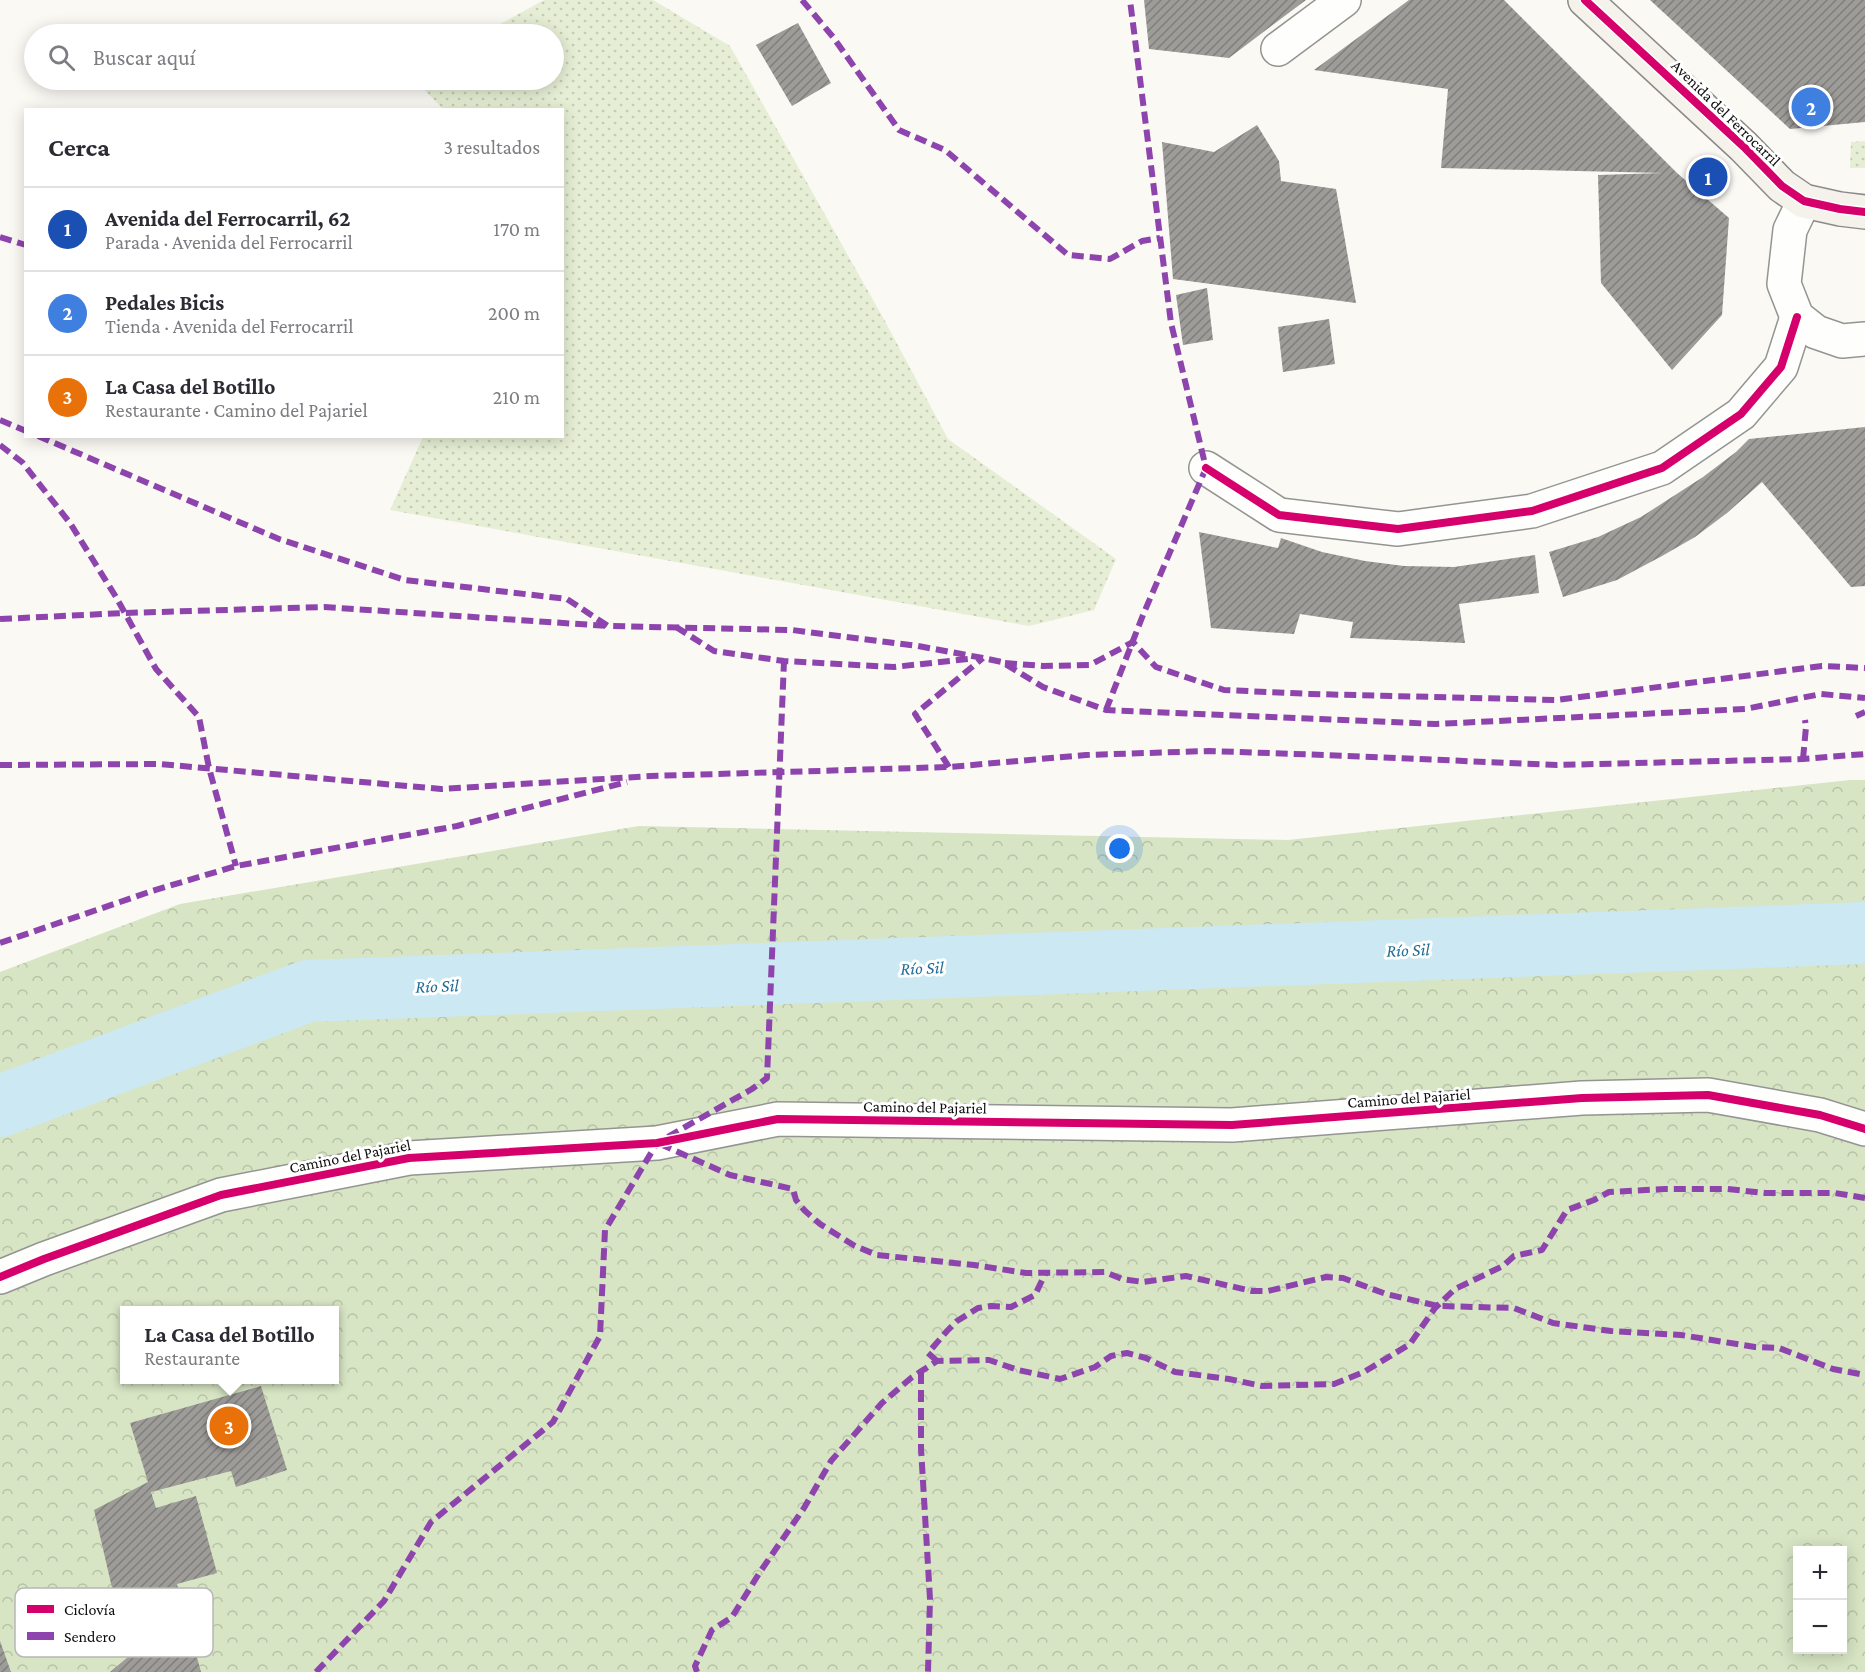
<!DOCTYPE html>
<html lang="es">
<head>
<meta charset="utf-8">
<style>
	body { margin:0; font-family:"Crimson Pro",serif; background:#f7f7f7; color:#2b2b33 }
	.controls { position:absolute; right:18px; bottom:18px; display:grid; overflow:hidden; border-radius:0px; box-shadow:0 3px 15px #0003 }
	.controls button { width:54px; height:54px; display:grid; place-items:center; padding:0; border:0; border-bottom:2px solid #e1e1e2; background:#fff; color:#2b2b33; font:30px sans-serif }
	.you { position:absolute; left:1120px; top:849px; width:21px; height:21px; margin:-15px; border:4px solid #fff; border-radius:50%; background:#1a73e8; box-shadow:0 0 0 9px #1a73e833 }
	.badge { display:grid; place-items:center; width:39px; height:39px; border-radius:50%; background:#61605e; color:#fff; font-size:20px; font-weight:700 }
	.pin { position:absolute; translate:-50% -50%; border:3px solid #fff; box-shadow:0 2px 6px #0006 }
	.popup { position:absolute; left:120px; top:1306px; width:219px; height:78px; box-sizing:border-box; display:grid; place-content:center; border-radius:0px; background:#fff; filter:drop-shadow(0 2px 4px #0005); font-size:20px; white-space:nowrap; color:#7c7c81 }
	.popup b { font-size:22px; color:#2b2b33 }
	.popup::after { content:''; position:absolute; left:50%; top:100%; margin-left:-12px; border:12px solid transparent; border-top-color:#fff }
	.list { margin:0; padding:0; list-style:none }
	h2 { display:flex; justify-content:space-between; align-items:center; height:78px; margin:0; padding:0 24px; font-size:26px }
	h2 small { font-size:20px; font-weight:400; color:#7c7c81 }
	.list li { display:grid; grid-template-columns:39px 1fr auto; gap:18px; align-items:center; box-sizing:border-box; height:84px; padding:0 24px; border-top:2px solid #e1e1e2 }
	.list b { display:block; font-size:22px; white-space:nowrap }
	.list p { margin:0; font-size:20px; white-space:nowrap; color:#7c7c81 }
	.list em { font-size:20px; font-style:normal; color:#7c7c81 }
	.icon { flex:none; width:33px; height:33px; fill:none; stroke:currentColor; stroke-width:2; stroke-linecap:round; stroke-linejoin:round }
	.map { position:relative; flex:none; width:1865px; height:1672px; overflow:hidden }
	.search { position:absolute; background:#fff; box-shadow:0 3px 15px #0003; left:24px; top:24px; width:540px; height:66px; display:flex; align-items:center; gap:15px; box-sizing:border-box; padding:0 21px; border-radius:33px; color:#7c7c81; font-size:22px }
	.panel { position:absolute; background:#fff; box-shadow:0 3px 15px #0003; left:24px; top:108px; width:540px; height:330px; border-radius:0px }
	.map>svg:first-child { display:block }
	.forest { fill:url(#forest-crowns); fill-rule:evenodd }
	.garden { fill:url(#garden-dots) }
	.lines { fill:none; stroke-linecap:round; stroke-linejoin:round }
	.river { stroke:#cce8f2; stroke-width:62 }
	.building { fill:url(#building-hatch) }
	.street-casing { stroke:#949492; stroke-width:36 }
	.secondary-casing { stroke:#8b8a88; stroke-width:36 }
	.street { stroke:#fefefd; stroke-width:33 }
	.secondary { stroke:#f4f2eb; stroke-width:33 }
	.quiet { stroke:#8e44ad; stroke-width:6; stroke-dasharray:12 6; stroke-linecap:butt }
	.cycleway-casing { stroke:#fff; stroke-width:11 }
	.cycleway { stroke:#d6006c; stroke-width:8 }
	.labels { text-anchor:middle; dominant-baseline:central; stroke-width:6; stroke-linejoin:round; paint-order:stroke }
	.street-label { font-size:16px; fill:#0e0e0e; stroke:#fff }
	.water-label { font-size:18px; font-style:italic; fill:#206c96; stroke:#fff }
	.key { fill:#fff; stroke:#b7b7b7; stroke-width:1.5 }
	.key-label { font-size:16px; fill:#0e0e0e }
</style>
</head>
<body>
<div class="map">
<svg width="1865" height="1672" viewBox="0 0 1865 1672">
	<defs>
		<pattern id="forest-crowns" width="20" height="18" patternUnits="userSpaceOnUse" patternTransform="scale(1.5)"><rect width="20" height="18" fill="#d7e5c4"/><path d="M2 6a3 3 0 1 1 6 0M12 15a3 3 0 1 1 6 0" fill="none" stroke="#b7c3a7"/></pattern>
		<pattern id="garden-dots" width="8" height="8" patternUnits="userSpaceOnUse" patternTransform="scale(1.5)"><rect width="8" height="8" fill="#e6efd5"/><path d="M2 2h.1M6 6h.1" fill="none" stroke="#c4ccb6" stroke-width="1.8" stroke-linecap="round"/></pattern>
		<pattern id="building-hatch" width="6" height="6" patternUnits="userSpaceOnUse" patternTransform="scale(1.5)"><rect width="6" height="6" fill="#9e9c99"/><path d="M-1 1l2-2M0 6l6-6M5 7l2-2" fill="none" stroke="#7f7e7b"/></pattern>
	</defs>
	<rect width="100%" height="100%" fill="#faf9f4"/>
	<path class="forest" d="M1850,780H1865V1672H0V972L180,904L639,826L1288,840ZM124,1310H334V1380H124ZM1798,1550H1842V1650H1798Z"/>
	<g class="garden">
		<path d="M544,0H653L730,46L886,323L948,439L1116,559L1094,610L1029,626L390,510L423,437L562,436V110L443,109L415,80H554V34H482Z"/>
		<path d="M1865,141V168H1850L1851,142Z"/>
	</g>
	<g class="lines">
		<path class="river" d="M0,1106L308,991L1865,933"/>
	</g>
	<g class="building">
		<path d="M1144,0H1306L1229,58L1149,49Z"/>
		<path d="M1409,0H1504L1677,173L1729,218L1722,315L1672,370L1601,283L1598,175L1663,173L1441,168L1448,89L1314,70Z"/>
		<path d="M1650,0H1865V122L1790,129Z"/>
		<path d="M798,23L831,83L792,106L756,45Z"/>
		<path d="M1257,125L1279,161L1281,181L1336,189L1356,303L1173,279L1162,142L1214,152Z"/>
		<path d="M1207,288L1213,340L1183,345L1176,295Z"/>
		<path d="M1329,319L1335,364L1283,372L1278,327Z"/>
		<path d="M1865,427V586L1851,587L1762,482L1727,513L1695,537L1662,556L1617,580L1563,597L1549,552L1598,537L1641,517L1703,477L1736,452L1749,439Z"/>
		<path d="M1199,532L1278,548L1281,538L1322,552L1365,561L1404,566L1454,567L1535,555L1539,593L1459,604L1465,643L1350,638L1353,622L1300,614L1294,634L1211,628Z"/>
		<path d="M261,1386L287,1470L236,1487L231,1471L151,1492L156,1508L196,1496L217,1573L177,1584L201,1672H110L128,1657L94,1510L148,1482L130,1423Z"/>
		<path d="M0,1641L11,1672H0Z"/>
	</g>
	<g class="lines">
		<g class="street-casing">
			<g id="street">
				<path d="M1278,49L1344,0"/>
				<path d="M1804,201L1790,230L1784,284L1797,317L1816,332L1842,341L1865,339"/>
				<path d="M1206,468L1279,515L1398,529L1532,511L1662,468L1741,414L1781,367L1797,317"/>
				<path d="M0,1277L44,1259L221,1195L409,1158L657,1143L778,1119L1232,1125L1582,1098L1708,1095L1820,1115L1865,1129"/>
			</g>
		</g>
		<g class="secondary-casing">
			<path id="secondary" d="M1585,0L1744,147L1782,186L1804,201L1840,209L1865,212"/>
		</g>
		<use href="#street" class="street"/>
		<use href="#secondary" class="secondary"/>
		<g class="quiet">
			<path d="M802,0L833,37L899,130L945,150L1068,255L1110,259L1142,241L1160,238"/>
			<path d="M0,237L26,245"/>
			<path d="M0,420L26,431"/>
			<path d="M38,436L279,539L405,580L567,599L608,626L792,630L918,646L983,658L1002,662L1043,687L1106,710L1436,724L1745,709L1821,694L1865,698"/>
			<path d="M0,445L22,462L70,523L116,597L156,669L199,717L209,768L236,866"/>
			<path d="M0,619L125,613L324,607L608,626"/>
			<path d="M676,627L714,651L784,661L894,667L968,659"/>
			<path d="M1005,663L1043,666L1090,665L1133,642L1156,667L1224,690L1311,694L1557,700L1822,666L1865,668"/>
			<path d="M1106,710L1143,615L1206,468L1171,323L1130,0"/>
			<path d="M1856,716L1865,712"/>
			<path d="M1803,759L1806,727L1805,720"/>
			<path d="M0,765L159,764L441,789L651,776L949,767L1086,755L1209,751L1326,755L1557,765L1803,759L1865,754"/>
			<path d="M949,767L915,714L983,658"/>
			<path d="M0,943L152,891L236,866L457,826L627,782"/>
			<path d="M660,1144L730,1175L793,1189L796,1200L804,1210L820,1224L855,1246L877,1255L974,1265L1026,1273L1105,1272L1122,1279L1143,1282L1186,1276L1252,1291H1268L1326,1277L1343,1278L1386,1294L1438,1306L1514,1308L1553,1323L1611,1331L1681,1335L1755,1347L1779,1348L1833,1369L1865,1375"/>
			<path d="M937,1361L928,1353L947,1331L957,1321L978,1308L991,1306L1011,1307L1035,1295L1046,1272"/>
			<path d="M921,1372V1448L930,1599L928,1672"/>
			<path d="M316,1672L384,1601L431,1522L553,1422L600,1336L605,1230L657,1143L752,1089L767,1078L784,661"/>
			<path d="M697,1672L695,1666L712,1630L732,1617L760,1572L804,1508L831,1461L882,1403L911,1378L937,1361L989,1360L1018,1370L1060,1379L1095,1367L1111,1356L1127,1353L1146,1358L1175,1372L1229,1379L1262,1386L1334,1384L1364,1372L1410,1344L1435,1308L1455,1289L1503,1266L1514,1256L1542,1250L1567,1210L1594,1200L1609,1192L1665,1189H1727L1765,1193H1835L1865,1198"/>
		</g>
		<g class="cycleway-casing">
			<g id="cycleway">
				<path d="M1585,0L1744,147L1782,186L1804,201L1840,209L1865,212"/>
				<path d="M1206,468L1279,515L1398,529L1532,511L1662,468L1741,414L1781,367L1797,317"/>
				<path d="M0,1277L44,1259L221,1195L409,1158L657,1143L778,1119L1232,1125L1582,1098L1708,1095L1820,1115L1865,1129"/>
			</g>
		</g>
		<use href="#cycleway" class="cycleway"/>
	</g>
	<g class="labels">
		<g class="street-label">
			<text transform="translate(1726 113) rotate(44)">Avenida del Ferrocarril</text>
			<text transform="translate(1409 1098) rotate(-4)">Camino del Pajariel</text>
			<text transform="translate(925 1107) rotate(1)">Camino del Pajariel</text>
			<text transform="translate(350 1156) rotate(-11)">Camino del Pajariel</text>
		</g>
		<g class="water-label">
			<text transform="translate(1408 950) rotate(-2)">Río Sil</text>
			<text transform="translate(922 968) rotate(-2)">Río Sil</text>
			<text transform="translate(437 986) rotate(-2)">Río Sil</text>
		</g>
	</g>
	<rect x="15" y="1588" width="198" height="69" rx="9" class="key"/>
	<rect x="27" y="1605" width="27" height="8" fill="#d6006c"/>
	<rect x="27" y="1632" width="27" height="8" fill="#8e44ad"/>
	<g class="key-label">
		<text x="64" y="1615">Ciclovía</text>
		<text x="64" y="1642">Sendero</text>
	</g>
</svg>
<div class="controls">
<button>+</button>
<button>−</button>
</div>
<div class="you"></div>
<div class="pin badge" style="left:1708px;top:177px;background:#1a4fb4">1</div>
<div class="pin badge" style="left:1811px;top:107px;background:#3f7fe0">2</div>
<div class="pin badge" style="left:229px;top:1426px;background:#e8710a">3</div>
<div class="popup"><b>La Casa del Botillo</b>Restaurante</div>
<div class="search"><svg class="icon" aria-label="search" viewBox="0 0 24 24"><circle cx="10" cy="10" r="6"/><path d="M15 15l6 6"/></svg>Buscar aquí</div>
<section class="panel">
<h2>Cerca<small>3 resultados</small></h2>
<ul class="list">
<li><span class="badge" style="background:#1a4fb4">1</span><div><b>Avenida del Ferrocarril, 62</b><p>Parada · Avenida del Ferrocarril</p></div><em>170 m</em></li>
<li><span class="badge" style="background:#3f7fe0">2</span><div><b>Pedales Bicis</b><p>Tienda · Avenida del Ferrocarril</p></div><em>200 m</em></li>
<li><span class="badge" style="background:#e8710a">3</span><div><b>La Casa del Botillo</b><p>Restaurante · Camino del Pajariel</p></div><em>210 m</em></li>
</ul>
</section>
</div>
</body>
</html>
